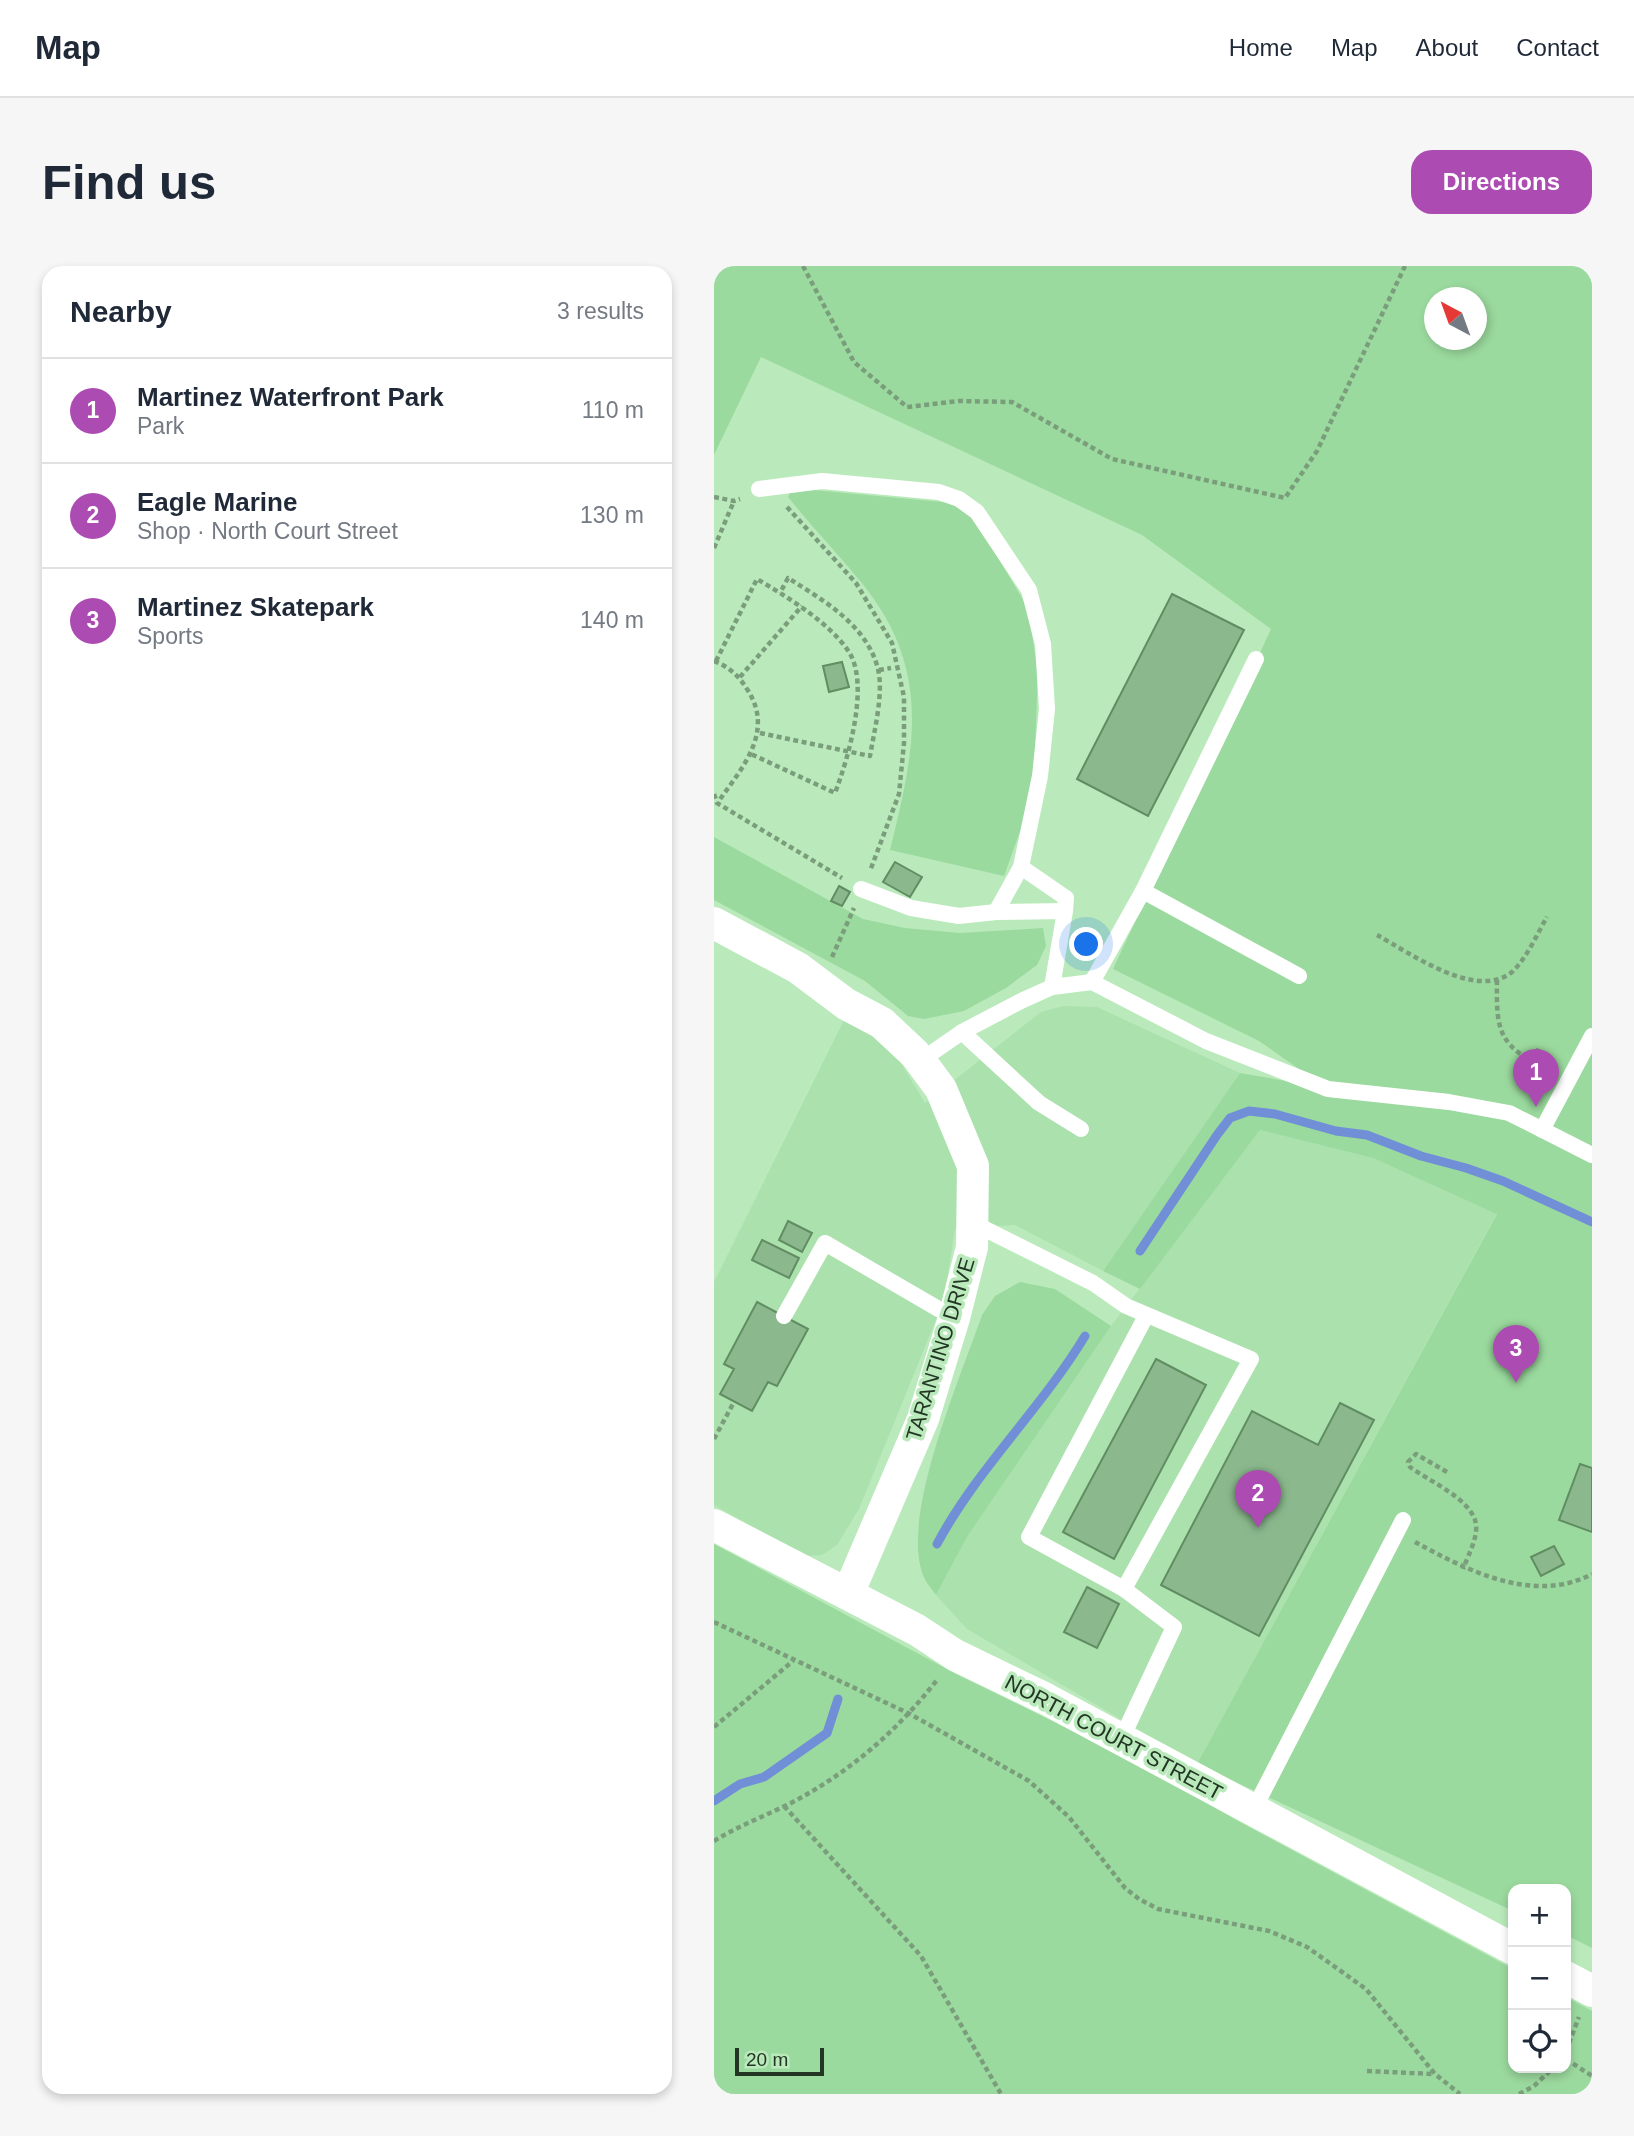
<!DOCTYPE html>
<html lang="en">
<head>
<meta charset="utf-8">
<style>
	body { margin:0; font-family:Helvetica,sans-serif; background:#f6f6f7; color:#1f2937 }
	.controls { position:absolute; right:21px; bottom:21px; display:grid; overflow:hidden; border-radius:14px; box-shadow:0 4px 10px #0003 }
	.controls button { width:63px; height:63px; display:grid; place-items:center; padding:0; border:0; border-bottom:2px solid #e0e1e3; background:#fff; color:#1f2937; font:35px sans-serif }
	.compass { position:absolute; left:710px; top:21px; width:63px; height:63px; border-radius:50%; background:#fff; box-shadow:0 4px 10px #0003; rotate:319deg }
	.scale { position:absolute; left:21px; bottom:18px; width:89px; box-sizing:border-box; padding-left:7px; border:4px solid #233624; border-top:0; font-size:19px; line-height:24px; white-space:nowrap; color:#233624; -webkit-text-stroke:5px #baeabb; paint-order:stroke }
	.you { position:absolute; left:373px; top:679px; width:24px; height:24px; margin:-18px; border:5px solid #fff; border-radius:50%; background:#1a73e8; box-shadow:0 0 0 10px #1a73e833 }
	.badge { display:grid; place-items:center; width:46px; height:46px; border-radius:50%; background:#ac4bb2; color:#fff; font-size:23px; font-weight:700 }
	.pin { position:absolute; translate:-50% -58px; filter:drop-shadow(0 2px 4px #0008) }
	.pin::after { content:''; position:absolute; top:37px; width:24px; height:21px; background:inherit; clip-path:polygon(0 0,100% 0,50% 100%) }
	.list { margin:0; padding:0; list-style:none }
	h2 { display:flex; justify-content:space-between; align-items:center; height:91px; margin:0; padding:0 28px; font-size:30px }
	h2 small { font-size:23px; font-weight:400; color:#747a83 }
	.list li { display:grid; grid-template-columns:46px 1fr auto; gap:21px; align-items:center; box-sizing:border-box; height:105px; padding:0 28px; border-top:2px solid #e0e1e3 }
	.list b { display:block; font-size:26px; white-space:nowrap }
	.list p { margin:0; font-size:23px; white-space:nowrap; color:#747a83 }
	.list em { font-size:23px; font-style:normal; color:#747a83 }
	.icon { flex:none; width:38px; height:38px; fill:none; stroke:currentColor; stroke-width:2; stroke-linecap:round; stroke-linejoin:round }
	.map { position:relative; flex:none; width:878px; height:1828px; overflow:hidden; border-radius:21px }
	header { display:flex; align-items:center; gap:42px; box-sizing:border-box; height:98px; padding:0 35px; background:#fff; border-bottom:2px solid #e0e1e3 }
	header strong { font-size:33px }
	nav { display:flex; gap:38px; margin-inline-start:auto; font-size:24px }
	.intro { display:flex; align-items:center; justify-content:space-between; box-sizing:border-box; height:168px; padding:0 42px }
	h1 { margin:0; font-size:49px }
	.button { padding:18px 32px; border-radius:21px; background:#ac4bb2; color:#fff; font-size:24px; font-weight:700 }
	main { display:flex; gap:42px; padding:0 42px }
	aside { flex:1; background:#fff; border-radius:21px; box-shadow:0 4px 10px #0003 }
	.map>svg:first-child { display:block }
	.built { fill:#abe1ad }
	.green { fill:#9bda9e; fill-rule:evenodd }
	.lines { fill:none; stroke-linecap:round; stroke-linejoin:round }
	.stream { stroke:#708fd6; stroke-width:9 }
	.building { fill:#8bb98d; stroke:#608d62; stroke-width:2 }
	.path { stroke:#7a9e7b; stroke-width:4.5; stroke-dasharray:5 3.5; stroke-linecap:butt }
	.lane { stroke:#fff; stroke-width:16 }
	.street { stroke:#fff; stroke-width:32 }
	.labels { text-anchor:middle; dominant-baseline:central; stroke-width:7; stroke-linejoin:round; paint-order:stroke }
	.street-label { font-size:21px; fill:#233624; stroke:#baeabb }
</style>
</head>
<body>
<header>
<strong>Map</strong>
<nav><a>Home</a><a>Map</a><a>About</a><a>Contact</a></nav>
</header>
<div class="intro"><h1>Find us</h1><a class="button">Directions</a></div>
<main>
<aside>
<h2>Nearby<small>3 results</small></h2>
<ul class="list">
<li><span class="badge">1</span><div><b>Martinez Waterfront Park</b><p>Park</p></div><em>110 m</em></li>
<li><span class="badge">2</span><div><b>Eagle Marine</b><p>Shop · North Court Street</p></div><em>130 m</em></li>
<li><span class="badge">3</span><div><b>Martinez Skatepark</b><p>Sports</p></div><em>140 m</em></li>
</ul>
</aside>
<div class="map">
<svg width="878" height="1828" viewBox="0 0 878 1828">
	<rect width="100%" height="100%" fill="#baeabb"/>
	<g class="built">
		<path d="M349,740L383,741L526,807L389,1005L301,959L241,963L230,1034L145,1243L123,1279L108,1289L91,1290L0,1239V1016L131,752L155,768L185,794L211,837L327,746Z"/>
		<path d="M546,864L659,892L783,947L483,1498L253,1363L222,1329L253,1271L397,1060Z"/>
	</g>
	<g class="green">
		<path d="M0,0H878V1682L852,1669V1623H799V1645L483,1498L783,948L659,892L546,864L426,1023L389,1005L526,807L612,822L545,775L399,703L557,363L428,269L47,91L0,189ZM720,32H762V74H720Z"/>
		<path d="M99,224L239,237L259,250L314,342L324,408L320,510L309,557L290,610L176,584C201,483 219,404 147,316C123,287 97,260 74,231L77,225Z"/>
		<path d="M0,571L149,653L191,662L246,667L329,662L332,680L323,699L292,722L250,745L210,753L194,750L151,715L0,634Z"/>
		<path d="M306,1016L341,1023L397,1060L253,1271L222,1329C218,1323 212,1317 210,1311C184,1254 248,1108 268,1049L281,1030Z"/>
		<path d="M0,1278L242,1408L426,1498L522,1554L799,1703V1802H852V1731L878,1745V1828H0Z"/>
	</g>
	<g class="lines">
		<g class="stream">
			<path d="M426,985L503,869L516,852L535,845L561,848L622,865L653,869L707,890L752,902L789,915L878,956"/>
			<path d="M223,1278C263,1203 327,1143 371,1070"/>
			<path d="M0,1535L26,1518L50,1511L113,1467L124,1433"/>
		</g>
	</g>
	<g class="building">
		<path d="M458,328L530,364L434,550L363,513Z"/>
		<path d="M128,396L135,421L115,426L109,400Z"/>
		<path d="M181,596L208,611L196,631L169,616Z"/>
		<path d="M125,620L136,626L128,640L117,635Z"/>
		<path d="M74,955L98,967L88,986L65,974Z"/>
		<path d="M48,974L85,992L75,1012L38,994Z"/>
		<path d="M43,1036L94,1063L63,1120L54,1116L38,1145L6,1128L20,1103L10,1098Z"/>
		<path d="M442,1093L492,1119L400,1293L349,1266Z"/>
		<path d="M626,1137L660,1154L545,1370L447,1319L538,1145L604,1179Z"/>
		<path d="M866,1198L878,1202V1266L845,1254Z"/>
		<path d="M840,1280L850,1298L827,1310L817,1291Z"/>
		<path d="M373,1321L405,1338L383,1382L350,1366Z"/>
	</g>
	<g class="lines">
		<g class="path">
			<path d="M89,0L140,96L193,141L245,135L298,136L398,193L571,232L603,185L691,0"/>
			<path d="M0,231L20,235L26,233"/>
			<path d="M73,241L142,317L178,377L190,431V477L185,528L156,605"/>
			<path d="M0,282L20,235"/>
			<path d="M0,395C14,400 25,410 33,423C61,465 29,501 4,536"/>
			<path d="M2,395L43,313C73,331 115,356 135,386C156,419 134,493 121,527L37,488"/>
			<path d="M165,404L177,402"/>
			<path d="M26,411L88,340"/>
			<path d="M46,467L156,490C160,466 170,427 164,403C153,359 109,334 74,312L66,327"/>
			<path d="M0,528L3,537L128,612"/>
			<path d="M663,669C696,687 762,735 798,706C813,692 823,668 833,651"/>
			<path d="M118,691L140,642"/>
			<path d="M783,714C782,768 785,779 835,805"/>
			<path d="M811,810L826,780"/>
			<path d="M0,1173L20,1136"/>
			<path d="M733,1206L702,1188L694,1196L696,1201C715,1215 753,1231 761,1254C766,1269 754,1289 749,1303"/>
			<path d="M701,1276C753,1304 819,1339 878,1308"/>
			<path d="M0,1356L196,1448L315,1515L355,1551L411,1622L425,1633L444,1643L555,1665L593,1681L652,1723L721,1808L746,1828"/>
			<path d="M0,1461L79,1395"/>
			<path d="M70,1540L207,1690L287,1828"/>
			<path d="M0,1575C24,1560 51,1550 77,1537C136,1506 182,1466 223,1414"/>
			<path d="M852,1785L865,1751"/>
			<path d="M852,1793L878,1810"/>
			<path d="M653,1805L720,1808"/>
			<path d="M805,1828L820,1820L839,1802"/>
		</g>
		<g class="lane">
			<path d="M45,223L108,215L225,226L245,233L263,246L315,324L329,378L333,443L326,510L307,601L282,646"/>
			<path d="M307,601L352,632L351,645"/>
			<path d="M147,623L197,642L245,650L282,646L351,645L338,721"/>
			<path d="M429,625L585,710"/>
			<path d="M378,716L429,625L542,393"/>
			<path d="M248,766L325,837L367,863"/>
			<path d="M206,795L248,766L307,735L338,721L378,716L492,775L614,823L735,836L795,847L878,889"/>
			<path d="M828,864L878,770"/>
			<path d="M259,957L379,1017L412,1040L537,1093L410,1323L460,1361L407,1474"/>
			<path d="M70,1050L111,977L240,1052"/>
			<path d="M410,1323L315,1271L432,1050"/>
			<path d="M539,1545L689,1254"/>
		</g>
		<g class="street">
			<path d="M0,657L84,702L132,738L168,757L201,788L227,823L259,900L258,981L240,1052L209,1153L134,1328"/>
			<path d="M0,1259L203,1364L241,1389L332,1433L799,1683"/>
			<path d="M852,1711L878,1725"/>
		</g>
	</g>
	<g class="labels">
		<g class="street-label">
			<text transform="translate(226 1083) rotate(-73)">TARANTINO DRIVE</text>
			<text transform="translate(400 1471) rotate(28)">NORTH COURT STREET</text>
		</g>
	</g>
</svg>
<div class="controls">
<button>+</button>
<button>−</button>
<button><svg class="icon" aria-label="locate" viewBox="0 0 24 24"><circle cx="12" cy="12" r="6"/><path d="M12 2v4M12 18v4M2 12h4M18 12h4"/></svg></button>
</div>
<svg class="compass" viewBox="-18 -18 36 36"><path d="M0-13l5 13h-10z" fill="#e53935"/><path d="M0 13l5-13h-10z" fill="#747a83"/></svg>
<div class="scale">20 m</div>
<div class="you"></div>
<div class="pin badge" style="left:822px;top:841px">1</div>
<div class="pin badge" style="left:544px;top:1262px">2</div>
<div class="pin badge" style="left:802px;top:1117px">3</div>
</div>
</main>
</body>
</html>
